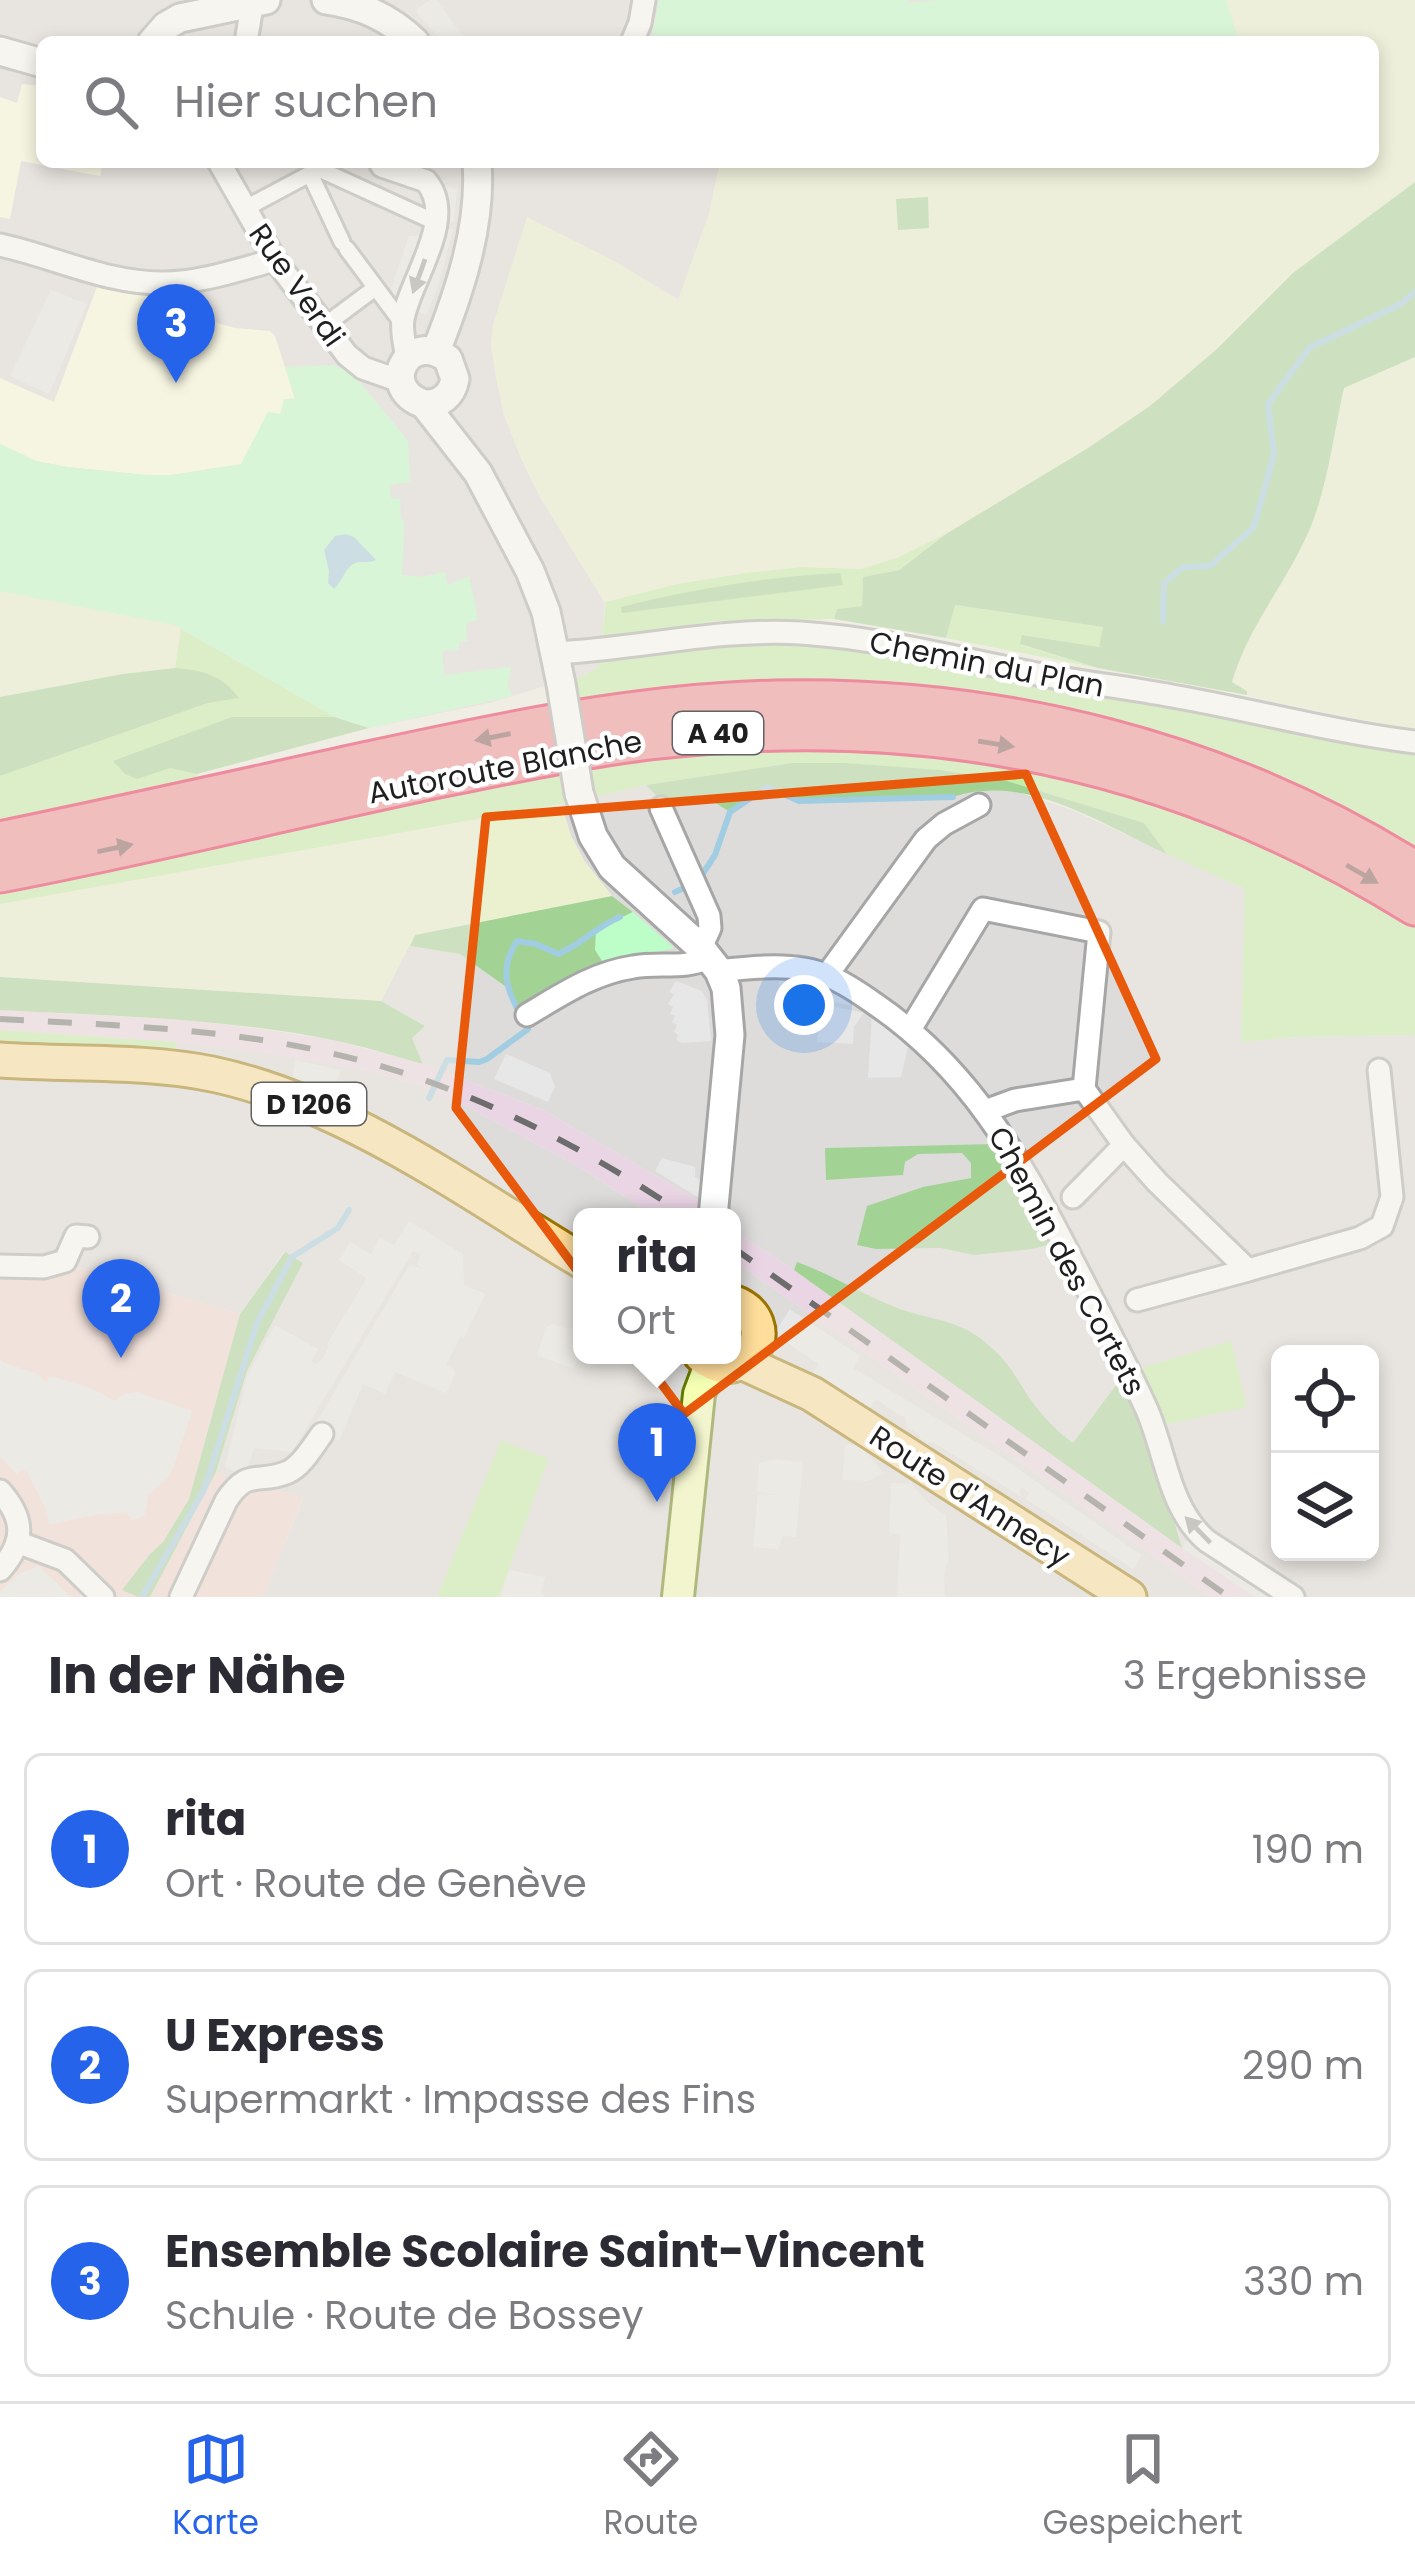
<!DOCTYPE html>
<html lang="de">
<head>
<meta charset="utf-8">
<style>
	body { margin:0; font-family:Poppins,sans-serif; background:#f7f7f7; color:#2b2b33 }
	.controls { position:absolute; right:36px; bottom:36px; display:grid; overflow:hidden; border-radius:18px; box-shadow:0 6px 18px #0003 }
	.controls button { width:108px; height:108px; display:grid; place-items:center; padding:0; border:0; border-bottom:3px solid #e1e1e2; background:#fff; color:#2b2b33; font:60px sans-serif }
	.you { position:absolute; left:804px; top:1005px; width:42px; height:42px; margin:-30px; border:9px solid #fff; border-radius:50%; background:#1a73e8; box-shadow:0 0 0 18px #1a73e833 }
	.badge { display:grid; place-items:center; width:78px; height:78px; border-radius:50%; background:#2563eb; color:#fff; font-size:39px; font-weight:700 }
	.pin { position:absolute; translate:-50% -99px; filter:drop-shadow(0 3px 6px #0008) }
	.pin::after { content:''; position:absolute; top:63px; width:42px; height:36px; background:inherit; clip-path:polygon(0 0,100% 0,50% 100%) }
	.popup { position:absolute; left:573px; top:1208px; width:168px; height:156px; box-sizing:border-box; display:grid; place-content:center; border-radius:18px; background:#fff; filter:drop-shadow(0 3px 9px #0005); font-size:39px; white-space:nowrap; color:#7c7c81 }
	.popup b { font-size:45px; color:#2b2b33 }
	.popup::after { content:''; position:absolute; left:50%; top:100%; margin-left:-24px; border:24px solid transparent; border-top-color:#fff }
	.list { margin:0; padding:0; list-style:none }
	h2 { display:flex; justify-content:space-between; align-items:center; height:156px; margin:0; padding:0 48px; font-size:51px }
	h2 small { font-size:39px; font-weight:400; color:#7c7c81 }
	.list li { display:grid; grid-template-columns:78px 1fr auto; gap:36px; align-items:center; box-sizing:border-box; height:192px; margin:0 24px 24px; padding:0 24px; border:3px solid #e1e1e2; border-radius:18px }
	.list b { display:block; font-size:45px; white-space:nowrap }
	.list p { margin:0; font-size:39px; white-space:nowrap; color:#7c7c81 }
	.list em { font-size:39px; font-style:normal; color:#7c7c81 }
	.icon { flex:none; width:66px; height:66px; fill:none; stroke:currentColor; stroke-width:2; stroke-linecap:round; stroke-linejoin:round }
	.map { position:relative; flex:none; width:1415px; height:1597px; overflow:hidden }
	.search { position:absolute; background:#fff; box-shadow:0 6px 18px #0003; left:36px; right:36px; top:36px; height:132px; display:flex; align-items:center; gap:30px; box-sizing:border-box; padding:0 42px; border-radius:18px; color:#7c7c81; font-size:45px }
	.sheet { height:804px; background:#fff }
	nav { display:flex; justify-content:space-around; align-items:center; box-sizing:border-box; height:168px; border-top:3px solid #e1e1e2; background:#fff; font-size:33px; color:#7c7c81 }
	nav a { display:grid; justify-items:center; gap:6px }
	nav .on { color:#2563eb }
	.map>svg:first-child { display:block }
	.residential { fill:#dddcdb; fill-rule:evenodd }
	.commercial { fill:#f3d6d2 }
	.industrial { fill:#ead5e4 }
	.education { fill:#fcffde }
	.farmland { fill:#ebf1ce }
	.grass { fill:#c3efa6 }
	.forest { fill:#a2d395 }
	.park { fill:#bdfec8 }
	.parking { fill:#e7e7e7 }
	.water { fill:#a1cde2 }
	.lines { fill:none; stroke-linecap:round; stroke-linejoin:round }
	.stream { stroke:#a1cde2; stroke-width:6 }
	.pedestrian-casing { stroke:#a6a6a6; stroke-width:21 }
	.minor-casing { stroke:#a6a6a6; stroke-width:27 }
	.tertiary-casing { stroke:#a6a6a6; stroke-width:33 }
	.secondary-casing { stroke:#637b00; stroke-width:36 }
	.primary-casing { stroke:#997400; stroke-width:39 }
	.motorway-casing { stroke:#ea164b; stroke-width:45 }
	.pedestrian { stroke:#fff; stroke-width:15 }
	.minor { stroke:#fff; stroke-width:21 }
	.tertiary { stroke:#fff; stroke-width:27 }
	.secondary { stroke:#f4ffb4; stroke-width:30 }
	.primary { stroke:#ffdd9a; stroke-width:33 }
	.motorway { stroke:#ee858f; stroke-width:39 }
	.rail { stroke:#6d6d6d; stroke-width:6; stroke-dasharray:24 24; stroke-linecap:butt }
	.tertiary-bridge-casing { stroke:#a6a6a6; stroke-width:33; stroke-linecap:butt }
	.tertiary-bridge { stroke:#fff; stroke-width:27 }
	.oneway { fill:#9a9a9a }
	.oneway2 { fill:#7c4d51 }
	.marked { fill:none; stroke:#e8590c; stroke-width:9; stroke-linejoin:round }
	.labels { text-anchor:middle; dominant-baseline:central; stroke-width:9; stroke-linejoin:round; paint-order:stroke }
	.shield { fill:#fff; stroke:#626262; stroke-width:3 }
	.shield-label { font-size:27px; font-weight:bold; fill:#1f1f1f }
	.street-label { font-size:30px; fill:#1f1f1f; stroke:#fff }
</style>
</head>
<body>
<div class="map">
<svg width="1415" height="1597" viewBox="0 0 1415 1597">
	<rect width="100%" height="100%" fill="#f0ede4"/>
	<g class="residential">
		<path d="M0,0H1226L1239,42H42V162H720L709,214L679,300L614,261L528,218L491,345L504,415L521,458L540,497L605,603L599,667L571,682L548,685L493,702L369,728L335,717L175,625L0,591Z"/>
		<path d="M646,785L668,807L703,795L767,787L799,801L953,797L975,789L1018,792L1072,810L1245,889L1242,1042L1295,1037L1415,1035V1597H1255L1182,1548L1146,1422L1125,1374L1061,1461L794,1270L732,1230V1217H716L697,1200L543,1110L423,1064L412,1038L425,1026L381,1001L409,946L460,954L633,912L612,896L585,862L571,836L561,804ZM1280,1354H1370V1552H1280Z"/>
		<path d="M0,1041L173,1053L176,1042L266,1053L375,1072L421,1086L463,1104L583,1169L656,1217H582V1355H732V1259L1211,1597H499L547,1459L502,1441L437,1597H263L303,1498L216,1472L247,1371L303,1263L284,1252L240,1314L78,1267L20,1279L0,1275Z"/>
	</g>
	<g class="commercial">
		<path d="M78,1267L240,1314L189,1499L163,1542L150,1554L123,1590L138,1597H87L83,1593L79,1597H0V1275L21,1279Z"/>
		<path d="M216,1472L303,1497L263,1597H150Z"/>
	</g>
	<g class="industrial">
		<path d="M0,1010L185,1020L254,1028L334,1040L423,1064L543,1110L697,1200L716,1217H656L583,1169L463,1104L421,1086L375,1072L266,1053L176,1042L0,1030Z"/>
		<path d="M732,1230L794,1270L1255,1597H1211L732,1259Z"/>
	</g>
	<g class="education">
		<path d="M22,84L42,86V162H103L100,176L21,161L10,219L0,217V97L17,103Z"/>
		<path d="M98,284L186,304L185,314L235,328L270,331L275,336L295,399L280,414L268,413L241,464L172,475H146L67,467L36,461L0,444V378L54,402Z"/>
	</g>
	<g class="farmland">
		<path d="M1226,0H1415V182L1293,273L1218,348L1150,406L1088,448L946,534L899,557L861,569L803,567L746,573L677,584L605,603L540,497L521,458L504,415L496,377L491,345L493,325L527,217L614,261L678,300L709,214L720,162H1373V42H1239Z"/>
		<path d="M1415,357V731L1247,695V691L1232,682L1238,660L1256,622L1285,578L1310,529L1325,477L1344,387Z"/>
		<path d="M0,591L175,625L181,629L175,668L123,674L0,697Z"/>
		<path d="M561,804L571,836L585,862L612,896L415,935L381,1001L0,977V904Z"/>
	</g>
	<g class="grass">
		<path d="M946,534L898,570L863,577L862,606L837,609L834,619L717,621L602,638L606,602L677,584L746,573L803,567L861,569L899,557Z"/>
		<path d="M954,605L1104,627L1099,647L1023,635L1021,645L1098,668L946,638Z"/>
		<path d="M181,629L335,717H232L170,768L197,774L200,781L0,825V776L208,703L238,698C226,678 197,670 175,668Z"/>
		<path d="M769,642L850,646L1415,749V850L1301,789L1257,769L1172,738L997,697L954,690L854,683L576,703L571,682L599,667V662L691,646Z"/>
		<path d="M743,750C792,750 842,746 890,750C1078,766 1256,827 1415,927V1035L1295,1037L1241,1042L1245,889L1167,854L1144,823L1007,781L846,763H792L646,785L591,798L587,769Z"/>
		<path d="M562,773L567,803L0,904V891Z"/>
		<path d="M0,1030L176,1042L174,1053L0,1041Z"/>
		<path d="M1231,1341L1247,1407L1163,1425L1142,1368Z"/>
		<path d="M501,1440L548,1459L499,1597H437Z"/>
	</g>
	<g class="forest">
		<path d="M1415,182V357L1344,388C1333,435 1328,488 1308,533C1285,585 1248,627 1232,682L1247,691V695L1098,668L1020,644L1022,635L1099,647L1103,627L955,605L946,638L834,619L837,609L862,606L863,577L899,570L946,534L1088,448L1150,406L1218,348L1293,273Z"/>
		<path d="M928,197L929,228L898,230L896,199Z"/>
		<path d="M840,573L843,585L622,613L621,607C694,589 765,577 840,573Z"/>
		<path d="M175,668C202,670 222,675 239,698L208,703L0,776V697L123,674Z"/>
		<path d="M232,717H335L369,728L197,774L170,768L137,779L125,774L113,761Z"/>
		<path d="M792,763H846L940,770L1007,781L1144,823L1167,854C1102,825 1026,772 953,797L799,801L767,787L730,812L703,795L668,808L646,785Z"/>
		<path d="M612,896L633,912L597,930L604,964L519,1012L505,986L460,954L410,946L415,935Z"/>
		<path d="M0,977L381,1001L425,1026L412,1038L423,1064C393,1056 363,1046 333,1040C223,1018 111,1016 0,1010Z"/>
		<path d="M994,1144L1049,1226L1052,1244L1032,1249L974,1255L941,1248L876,1249L857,1245L867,1206L923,1187L971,1178V1163L962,1153L918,1154L905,1162L903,1175L826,1180L825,1148Z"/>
		<path d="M285,1252L303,1263L247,1371L216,1472L150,1597H138L122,1590L150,1554L163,1542L189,1499L240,1314Z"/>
		<path d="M797,1262C833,1275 865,1296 900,1309C938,1322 962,1319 994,1350C1011,1365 1020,1385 1033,1403C1044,1418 1058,1432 1073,1443L1125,1373L1146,1422L1182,1548L794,1270Z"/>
	</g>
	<g class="park">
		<path d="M659,0H907L909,3L940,0H1226L1239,42H651Z"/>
		<path d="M334,365L354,375L408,441L410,482L390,485L391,498L400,499L401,519L404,520L402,575L422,577L444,572L448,585L469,576L478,619L466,624L467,641L459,642V649L442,651L444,675L511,667L508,685L512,696L369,728L335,717L175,625L0,591V444L36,461L67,467L146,475H172L236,465L241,464L268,412L280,414L284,399L295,398L285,367Z"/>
		<path d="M633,912L674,948L604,964L595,950L596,930Z"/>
	</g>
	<g class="parking">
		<path d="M430,0H437L467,42H438L440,39L416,12L417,9Z"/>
		<path d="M439,184L457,189L454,222L444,220L443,228L453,229L438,287L426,315L387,300L409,236H425Z"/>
		<path d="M51,290L87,304L49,394L10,376Z"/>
		<path d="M779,969L859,993L850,1005L794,996L779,987Z"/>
		<path d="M676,981L702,991L707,1000L711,1041L682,1043L676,1040L678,1035L674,1032L677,1025L672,1022L675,1016L670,1014L673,1007L668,1004L674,994L669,992Z"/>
		<path d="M821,1004L864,1013L854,1027L853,1044L817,1042Z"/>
		<path d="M872,1014L910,1038L901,1077L868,1078Z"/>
		<path d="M506,1054L550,1073L555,1087L548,1102L494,1079Z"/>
		<path d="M295,1060L341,1070L334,1087L321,1093L292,1081Z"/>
		<path d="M662,1158L695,1167V1177L704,1182L701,1199L655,1171Z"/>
		<path d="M409,1221L463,1254L464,1285L485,1294L464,1338L460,1337L446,1365L454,1369L455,1374L446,1393L395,1372L385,1394L363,1384L339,1441L313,1428L410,1264L426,1270L417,1265L421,1254L413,1251L292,1452L254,1448L248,1467L234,1471L225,1467L247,1376L275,1325L318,1349L311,1361L315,1364L322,1360L329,1346L327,1344L367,1278L339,1260L350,1242L371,1254L380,1238L394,1245Z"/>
		<path d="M790,1309L860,1356L853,1368L1001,1457L1141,1555L1133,1569L1026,1499L1029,1493L1023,1488L1020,1489V1496L936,1444L920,1439V1435L908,1428L905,1416L899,1415L876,1399L868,1410L812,1375L819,1364L774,1334Z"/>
		<path d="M552,1324L579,1331L582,1346L574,1369L537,1355L546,1328Z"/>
		<path d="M0,1358L4,1363L38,1374L46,1383L49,1377L58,1378L91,1388L114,1401L124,1394L137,1392L192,1411L173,1468L168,1477L148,1496L144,1516L132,1520L127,1513L101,1514L49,1524L45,1507L27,1472L22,1469L16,1474L0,1457Z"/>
		<path d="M860,1444L883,1473L868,1481L842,1480L845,1445Z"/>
		<path d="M776,1459L803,1462L796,1537L783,1536L778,1549L753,1547L758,1494L778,1495L757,1492L759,1463Z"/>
		<path d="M891,1483L912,1484L927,1502L946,1516L949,1557L944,1574L945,1597H897L900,1535L889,1533Z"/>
		<path d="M1194,1530L1293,1597H1255L1182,1548Z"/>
		<path d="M39,1566L71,1597H0V1592L19,1574Z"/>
		<path d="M509,1570L545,1577L542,1591L545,1597H500Z"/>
	</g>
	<path class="water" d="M346,534L354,537L376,560C369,564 361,560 353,564C345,569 341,583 334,589L328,583L329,571L324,550L335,536Z"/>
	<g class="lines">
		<g class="stream">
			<path d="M1163,621L1164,583L1183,567L1210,566L1254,527L1274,454L1268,404L1309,348L1401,304L1415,292"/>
			<path d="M700,878L715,855L730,812L767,787L799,801L953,797"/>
			<path d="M675,892L684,888"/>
			<path d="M519,1012C505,986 500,968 517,941L536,944L558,954C582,944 596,927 620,917"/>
			<path d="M429,1098L447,1060L479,1062L487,1059L528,1029"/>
			<path d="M142,1597L204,1490L257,1323L292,1257L338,1228L349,1210"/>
		</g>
		<g class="pedestrian-casing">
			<g id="pedestrian">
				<path d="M311,176L342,242"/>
				<path d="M244,209L319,169L435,222"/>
				<path d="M347,249L403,324"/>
				<path d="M324,326L375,288"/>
			</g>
		</g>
		<g class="minor-casing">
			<g id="minor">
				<path d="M246,42L253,0"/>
				<path d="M632,42L640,23L644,0"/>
				<path d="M219,162L275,260L347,355L363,368L400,381"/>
				<path d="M380,162L382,166L426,181C458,219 410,279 403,319C401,332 405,346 407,358"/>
				<path d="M0,245C55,257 108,284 164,283C201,283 240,269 275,260"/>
				<path d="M555,653C638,649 718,628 801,633C878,638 952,657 1027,672C1076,682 1124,687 1172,696C1253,710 1333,732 1415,742"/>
				<path d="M661,808L709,916L710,928L701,948"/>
				<path d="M719,971C752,967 797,962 828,976C845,983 861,994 875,1004C969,1068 1018,1156 1069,1254C1096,1306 1123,1357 1147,1410C1166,1454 1169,1509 1207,1541L1293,1597"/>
				<path d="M827,975L926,839L944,824L979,805"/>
				<path d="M527,1015C561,995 593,973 633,967C659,962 686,970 709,957"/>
				<path d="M911,1028L983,909L1099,932L1084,1089"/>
				<path d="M985,1111L1015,1100L1084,1089L1124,1145L1157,1182L1248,1270L1360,1238L1382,1226L1392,1197L1379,1070"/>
				<path d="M1073,1197L1124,1145"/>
				<path d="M0,1266L44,1267L65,1261L76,1236L88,1237"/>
				<path d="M1137,1300L1248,1270"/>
				<path d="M0,1491C25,1519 25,1542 0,1570"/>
				<path d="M17,1542L65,1560L103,1597"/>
				<path d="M181,1597L226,1501C248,1467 258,1485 288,1472C302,1466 313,1446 322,1434"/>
			</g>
		</g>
		<g class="tertiary-casing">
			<g id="tertiary">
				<path d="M326,0C361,5 389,17 415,42"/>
				<path d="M152,42L166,26L180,18L266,0"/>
				<path d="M0,51L42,63"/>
				<path d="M436,351C459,293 482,226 477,162"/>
				<path d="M424,404C441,405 452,395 455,379L448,359C408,329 377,388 424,404L478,473L530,571L546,612L561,684"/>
				<path d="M579,793L593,836L612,867L701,948L719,971L726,988L730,1035L713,1217"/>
			</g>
		</g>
		<g class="secondary-casing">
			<path id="secondary" d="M678,1597L699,1394L711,1362"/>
		</g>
		<g class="primary-casing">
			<g id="primary">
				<path d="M0,1060C71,1065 142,1060 212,1074C345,1102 467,1192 582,1261"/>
				<path d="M701,1355C746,1392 786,1321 732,1302"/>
				<path d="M742,1362L812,1394L1129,1597"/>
			</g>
		</g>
		<g class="motorway-casing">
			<g id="motorway">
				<path d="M0,842C121,817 242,790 364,763C498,734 637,704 776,701C999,696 1225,752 1415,872"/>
				<path d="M0,872C152,843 302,805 453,774C518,761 584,747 650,739C928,707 1177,757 1415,905"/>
			</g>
		</g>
		<use href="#pedestrian" class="pedestrian"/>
		<use href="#minor" class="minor"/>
		<use href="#tertiary" class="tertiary"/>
		<use href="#secondary" class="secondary"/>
		<use href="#primary" class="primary"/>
		<use href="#motorway" class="motorway"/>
		<g class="rail">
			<path d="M0,1019C110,1025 222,1028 330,1053C460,1082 578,1143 688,1217"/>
			<path d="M732,1247L1229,1597"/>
		</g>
		<g class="tertiary-bridge-casing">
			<path id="tertiary-bridge" d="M561,684L579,793"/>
		</g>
		<use href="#tertiary-bridge" class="tertiary-bridge"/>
	</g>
	<defs><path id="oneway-solid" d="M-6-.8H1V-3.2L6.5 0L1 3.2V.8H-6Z" transform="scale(3)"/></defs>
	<g class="oneway">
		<use href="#oneway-solid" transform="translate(419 276) rotate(110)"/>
		<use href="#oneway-solid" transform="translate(1198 1530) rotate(-134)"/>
	</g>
	<g class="oneway2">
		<use href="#oneway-solid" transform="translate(493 737) rotate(169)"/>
		<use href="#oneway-solid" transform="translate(996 744) rotate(9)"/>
		<use href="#oneway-solid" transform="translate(115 848) rotate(-12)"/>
		<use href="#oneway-solid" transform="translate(1362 874) rotate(30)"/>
	</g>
	<path d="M0 0H1415V1597H0ZM1026,774L1156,1059L684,1414L456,1108L486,817Z" fill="#f0ede4" fill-opacity=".55" fill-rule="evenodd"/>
	<path class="marked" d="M1026,774L1156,1059L684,1414L456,1108L486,817Z"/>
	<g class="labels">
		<g class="shield">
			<rect x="673" y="712" width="90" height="42" rx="9"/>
			<rect x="252" y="1083" width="114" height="42" rx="9"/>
		</g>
		<g class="shield-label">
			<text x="718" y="733">A 40</text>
			<text x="309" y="1104">D 1206</text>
		</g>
		<g class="street-label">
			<text transform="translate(297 285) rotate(55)">Rue Verdi</text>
			<text transform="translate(987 664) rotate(11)">Chemin du Plan</text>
			<text transform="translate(505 767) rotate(-11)">Autoroute Blanche</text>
			<text transform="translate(1067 1261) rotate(62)">Chemin des Cortets</text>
			<text transform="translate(970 1496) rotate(33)">Route d'Annecy</text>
		</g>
	</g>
</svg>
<div class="controls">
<button><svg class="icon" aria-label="locate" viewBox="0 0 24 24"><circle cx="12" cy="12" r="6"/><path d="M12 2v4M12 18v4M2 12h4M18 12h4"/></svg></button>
<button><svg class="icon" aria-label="layers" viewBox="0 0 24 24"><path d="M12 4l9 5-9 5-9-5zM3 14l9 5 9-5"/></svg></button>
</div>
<div class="you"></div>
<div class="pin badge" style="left:657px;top:1502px">1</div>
<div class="popup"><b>rita</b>Ort</div>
<div class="pin badge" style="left:121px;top:1358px">2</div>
<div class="pin badge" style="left:176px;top:383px">3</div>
<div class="search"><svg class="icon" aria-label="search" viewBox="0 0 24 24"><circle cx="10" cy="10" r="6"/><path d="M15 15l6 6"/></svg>Hier suchen</div>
</div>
<section class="sheet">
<h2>In der Nähe<small>3 Ergebnisse</small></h2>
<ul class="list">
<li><span class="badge">1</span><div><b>rita</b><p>Ort · Route de Genève</p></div><em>190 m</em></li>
<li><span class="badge">2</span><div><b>U Express</b><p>Supermarkt · Impasse des Fins</p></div><em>290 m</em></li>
<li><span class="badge">3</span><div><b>Ensemble Scolaire Saint-Vincent</b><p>Schule · Route de Bossey</p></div><em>330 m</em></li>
</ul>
</section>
<nav>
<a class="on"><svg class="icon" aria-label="map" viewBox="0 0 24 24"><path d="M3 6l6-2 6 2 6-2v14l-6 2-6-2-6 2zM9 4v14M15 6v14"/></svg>Karte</a>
<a><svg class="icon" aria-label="directions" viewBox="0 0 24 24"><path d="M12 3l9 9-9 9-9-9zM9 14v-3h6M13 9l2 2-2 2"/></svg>Route</a>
<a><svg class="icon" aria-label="saved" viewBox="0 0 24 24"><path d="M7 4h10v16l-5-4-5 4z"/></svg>Gespeichert</a>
</nav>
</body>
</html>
